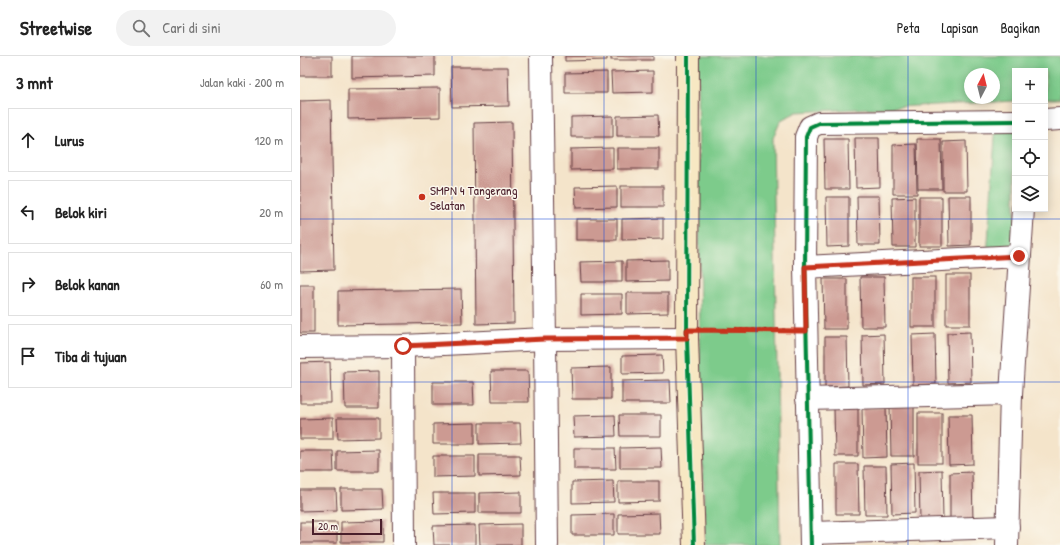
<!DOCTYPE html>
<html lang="id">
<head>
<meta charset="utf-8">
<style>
	body { margin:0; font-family:"Patrick Hand",sans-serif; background:#f2f2f2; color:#222 }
	.controls { position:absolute; right:12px; top:12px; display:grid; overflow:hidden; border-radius:0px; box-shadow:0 2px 10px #0003 }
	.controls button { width:36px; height:36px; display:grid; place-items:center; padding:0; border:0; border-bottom:1px solid #e0e0e0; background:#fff; color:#222; font:20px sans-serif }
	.compass { position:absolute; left:664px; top:12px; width:36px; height:36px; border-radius:50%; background:#fff; box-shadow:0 2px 10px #0003; rotate:7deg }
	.scale { position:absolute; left:12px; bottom:10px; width:70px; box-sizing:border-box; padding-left:4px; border:2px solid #4a1f2b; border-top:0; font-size:11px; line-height:14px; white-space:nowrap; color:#4a1f2b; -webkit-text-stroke:3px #fbf7ec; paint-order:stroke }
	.stop { position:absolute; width:12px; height:12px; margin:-9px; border:3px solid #c8321e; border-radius:50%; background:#fff }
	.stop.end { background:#c8321e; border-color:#fff; box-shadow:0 1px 4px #0008 }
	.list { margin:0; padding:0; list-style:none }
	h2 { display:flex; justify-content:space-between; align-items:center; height:52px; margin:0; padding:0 16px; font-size:17px }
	h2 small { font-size:13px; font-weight:400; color:#767676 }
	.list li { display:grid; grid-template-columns:26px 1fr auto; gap:12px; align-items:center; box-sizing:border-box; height:64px; margin:0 8px 8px; padding:0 8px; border:1px solid #e0e0e0; border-radius:0px }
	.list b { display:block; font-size:15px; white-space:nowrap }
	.list em { font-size:13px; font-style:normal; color:#767676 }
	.icon { flex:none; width:22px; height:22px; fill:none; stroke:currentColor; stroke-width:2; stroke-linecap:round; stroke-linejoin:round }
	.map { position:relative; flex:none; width:760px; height:489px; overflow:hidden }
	header { display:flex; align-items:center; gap:24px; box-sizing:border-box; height:56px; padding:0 20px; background:#fff; border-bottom:1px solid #e0e0e0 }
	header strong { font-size:19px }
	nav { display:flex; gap:22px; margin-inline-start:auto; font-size:14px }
	.search { width:280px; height:36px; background:#f2f2f2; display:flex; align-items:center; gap:10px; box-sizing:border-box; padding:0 14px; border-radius:22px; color:#767676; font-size:15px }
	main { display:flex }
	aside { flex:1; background:#fff }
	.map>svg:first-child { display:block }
	.green { fill:#7dcb8b; stroke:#64755b; fill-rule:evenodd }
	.building { fill:#cc9a92 }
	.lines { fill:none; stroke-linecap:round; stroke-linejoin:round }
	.street-casing { stroke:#643d43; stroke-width:24 }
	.secondary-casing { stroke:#643d43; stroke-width:24 }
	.path { stroke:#643d43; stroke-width:2.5; stroke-dasharray:3 3; stroke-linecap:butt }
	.street { stroke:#fff; stroke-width:22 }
	.secondary { stroke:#f7e8c3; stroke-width:22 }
	.cycleway-casing { stroke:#fbf7ec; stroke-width:6 }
	.cycleway { stroke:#00873e; stroke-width:4 }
	.route { stroke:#c8321e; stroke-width:5 }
	.grid { fill:none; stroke:#1d4ed8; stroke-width:1; stroke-opacity:0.55 }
	.poi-dot { fill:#c8321e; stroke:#fbf7ec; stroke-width:1.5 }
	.labels { text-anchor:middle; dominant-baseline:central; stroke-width:3; stroke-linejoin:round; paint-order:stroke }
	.poi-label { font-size:13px; fill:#4a1f2b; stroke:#fbf7ec; text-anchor:start }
</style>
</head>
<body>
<header>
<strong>Streetwise</strong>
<div class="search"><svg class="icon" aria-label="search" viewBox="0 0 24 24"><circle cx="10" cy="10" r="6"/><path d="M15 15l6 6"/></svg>Cari di sini</div>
<nav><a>Peta</a><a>Lapisan</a><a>Bagikan</a></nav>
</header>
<main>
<aside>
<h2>3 mnt<small>Jalan kaki · 200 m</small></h2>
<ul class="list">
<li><svg class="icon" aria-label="ahead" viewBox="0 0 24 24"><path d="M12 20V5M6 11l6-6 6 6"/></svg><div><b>Lurus</b></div><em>120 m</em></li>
<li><svg class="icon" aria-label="left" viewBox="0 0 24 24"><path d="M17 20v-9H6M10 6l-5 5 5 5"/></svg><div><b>Belok kiri</b></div><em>20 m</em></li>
<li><svg class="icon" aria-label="right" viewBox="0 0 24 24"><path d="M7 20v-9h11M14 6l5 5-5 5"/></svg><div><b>Belok kanan</b></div><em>60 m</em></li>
<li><svg class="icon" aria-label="arrive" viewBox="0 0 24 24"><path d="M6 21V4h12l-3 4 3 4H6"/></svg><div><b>Tiba di tujuan</b></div></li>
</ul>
</aside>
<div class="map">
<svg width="760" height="489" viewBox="0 0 760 489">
	<rect width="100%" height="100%" fill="#fbf7ec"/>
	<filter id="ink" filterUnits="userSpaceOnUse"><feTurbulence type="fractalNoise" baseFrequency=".025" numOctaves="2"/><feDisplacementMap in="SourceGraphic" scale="8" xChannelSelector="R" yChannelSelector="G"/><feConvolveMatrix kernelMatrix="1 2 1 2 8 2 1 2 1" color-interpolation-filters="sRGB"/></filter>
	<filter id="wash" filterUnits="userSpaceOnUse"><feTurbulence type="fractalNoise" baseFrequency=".012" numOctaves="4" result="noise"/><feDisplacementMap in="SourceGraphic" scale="16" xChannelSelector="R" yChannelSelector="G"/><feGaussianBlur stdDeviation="0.9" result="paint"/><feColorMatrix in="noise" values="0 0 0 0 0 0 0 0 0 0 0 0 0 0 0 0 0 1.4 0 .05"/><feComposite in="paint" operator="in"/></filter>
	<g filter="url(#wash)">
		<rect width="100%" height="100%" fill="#f4e4ca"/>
		<g class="green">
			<path d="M398,0H760V43H745V15H715V45L497,56L481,64L473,82L480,489H405L400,307ZM670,18H694V42H670Z"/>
			<path d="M696,65H715V153L719,200L687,201Z"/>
		</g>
		<g id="blocks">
			<g class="building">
				<rect x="0" y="0" width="32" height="20"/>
				<path d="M52,0H135V20L52,22Z"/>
				<path d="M265,0H307V4L265,5Z"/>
				<rect x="311" y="0" width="42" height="4"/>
				<path d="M151,11H208L209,50L152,51Z"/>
				<path d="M353,15V36L312,37L311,16Z"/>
				<path d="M307,16V37H265V17Z"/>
				<path d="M140,32V61L48,63V33Z"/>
				<path d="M31,44L34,214L0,215V45Z"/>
				<path d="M358,59L359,80H317V60Z"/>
				<path d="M313,60V81H271V61Z"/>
				<path d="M212,66L214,267L176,268L174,67Z"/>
				<path d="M555,82H579L580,131L556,132Z"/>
				<path d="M524,83H548L549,133H525Z"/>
				<path d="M617,83H641L642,133H618Z"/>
				<path d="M666,85L667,135H643V86Z"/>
				<path d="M616,88L617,138H593V89Z"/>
				<path d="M313,92V113L271,114V93Z"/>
				<rect x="317" y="92" width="42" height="21"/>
				<path d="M317,130V151L276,152L275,131Z"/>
				<rect x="321" y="130" width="42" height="21"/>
				<path d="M557,140H579L580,189H558Z"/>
				<path d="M648,140H671V189L649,190Z"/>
				<path d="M526,141H549V190L527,191Z"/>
				<path d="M615,141V191H593L592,142Z"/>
				<rect x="619" y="141" width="23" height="49"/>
				<path d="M363,162V183L322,184V163Z"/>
				<rect x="276" y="163" width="41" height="21"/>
				<path d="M368,204V225L326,226V205Z"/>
				<path d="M322,205V226H281L280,206Z"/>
				<rect x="646" y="219" width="24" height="50"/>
				<path d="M560,221H584L585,271H561Z"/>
				<rect x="611" y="221" width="24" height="50"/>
				<path d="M523,223H547V273H524Z"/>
				<rect x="0" y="229" width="14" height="48"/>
				<path d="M161,233L162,267L38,269V235Z"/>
				<path d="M327,237H368V257L327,258Z"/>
				<path d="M281,238H322V258L281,259Z"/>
				<path d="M670,276L671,326L648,327L647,277Z"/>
				<path d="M584,278L585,328L563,329L562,279Z"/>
				<path d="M635,278L636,328L613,329L612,279Z"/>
				<path d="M525,281H547L548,330L525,331Z"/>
				<path d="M362,299L363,317L322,318V300Z"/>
				<path d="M30,306L31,347H0V307Z"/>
				<path d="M311,311V343H272L271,312Z"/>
				<path d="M79,315V352H45L44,316Z"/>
				<path d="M191,315H228L229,346H192Z"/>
				<path d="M370,324L371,347H322V325Z"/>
				<path d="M133,326H173L174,349H133Z"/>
				<path d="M558,350V400H535L534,351Z"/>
				<path d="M590,350H614V400H591Z"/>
				<path d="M562,352H586L587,401L563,402Z"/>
				<rect x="618" y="357" width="24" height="50"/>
				<path d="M315,359L316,380L274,381L273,360Z"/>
				<path d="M319,359H361V380H320Z"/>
				<path d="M648,359H672L673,408L649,409Z"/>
				<path d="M33,362V383H0V363Z"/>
				<path d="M37,362H79V382L38,383Z"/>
				<path d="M175,367V388H133V368Z"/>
				<path d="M179,367H220L221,387L179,388Z"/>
				<path d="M361,391L362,412H320V392Z"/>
				<path d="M274,392H315L316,413H274Z"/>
				<path d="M79,394V415H37V395Z"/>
				<path d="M0,395H33L34,416H0Z"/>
				<path d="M179,399H220L221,419L179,420Z"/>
				<path d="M133,400H175V420L133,421Z"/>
				<path d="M614,407L615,457L592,458L591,408Z"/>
				<path d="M536,408H558L559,458H536Z"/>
				<path d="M564,410H586L587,459H565Z"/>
				<path d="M642,414L643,464L620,465L619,415Z"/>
				<path d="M672,416L673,466H650V417Z"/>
				<path d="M313,425L314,446L272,447V426Z"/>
				<path d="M318,425H359V445L318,446Z"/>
				<path d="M41,433H82L83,453L41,454Z"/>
				<path d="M0,434H36L37,454L0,455Z"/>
				<path d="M221,436V457H179V437Z"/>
				<path d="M133,437H175V457L134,458Z"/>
				<path d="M359,457L360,478H318V458Z"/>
				<path d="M314,458V479H272V459Z"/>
				<path d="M83,465V486H41V466Z"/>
				<rect x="0" y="466" width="37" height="21"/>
				<path d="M221,468V489H180L179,469Z"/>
				<path d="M175,469V489H134L133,470Z"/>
			</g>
		</g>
	</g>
	<g filter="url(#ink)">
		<use href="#blocks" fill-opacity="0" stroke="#643d43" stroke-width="1"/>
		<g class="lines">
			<g class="street-casing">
				<g id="street">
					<path d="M241,0L245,283L247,489"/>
					<path d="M745,64L760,63"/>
					<path d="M505,211L719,200"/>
					<path d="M103,290L104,489"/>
					<path d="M0,291L103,290L245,283L387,282"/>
					<path d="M507,343L711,338"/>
					<path d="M511,477L708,471"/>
					<path d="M511,489L505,211L506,81L510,71L519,67L715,65"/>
					<path d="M707,489L711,338L723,153"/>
				</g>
			</g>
			<g class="secondary-casing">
				<path id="secondary" d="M388,0L387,282L394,489"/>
			</g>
			<path class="path" d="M410,274H485"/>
			<use href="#street" class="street"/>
			<use href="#secondary" class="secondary"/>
			<g class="cycleway-casing">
				<g id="cycleway">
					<path d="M388,0L387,282L394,489"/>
					<path d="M511,489L505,211L506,81L510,71L519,67L715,65"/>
				</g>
			</g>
			<use href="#cycleway" class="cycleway"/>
		</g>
	</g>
	<g class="lines" filter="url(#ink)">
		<path class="route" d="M103,290L245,283L387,282V274L506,275L505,211L719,200"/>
	</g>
	<path class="grid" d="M152,0V489M304,0V489M456,0V489M608,0V489M0,163H760M0,326H760"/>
	<circle class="poi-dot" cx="122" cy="141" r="4"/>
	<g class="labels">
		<g class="poi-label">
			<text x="130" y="134">SMPN 4 Tangerang<tspan x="130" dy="15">Selatan</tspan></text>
		</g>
	</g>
</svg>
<div class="controls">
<button>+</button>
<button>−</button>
<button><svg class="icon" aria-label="locate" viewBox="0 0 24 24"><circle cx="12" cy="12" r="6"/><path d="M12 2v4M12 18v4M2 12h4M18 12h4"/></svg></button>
<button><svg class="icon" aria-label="layers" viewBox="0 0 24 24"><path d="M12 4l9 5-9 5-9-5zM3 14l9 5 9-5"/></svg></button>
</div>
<svg class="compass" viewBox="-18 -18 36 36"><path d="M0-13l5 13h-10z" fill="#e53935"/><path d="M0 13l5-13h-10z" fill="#767676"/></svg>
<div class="scale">20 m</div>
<div class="stop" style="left:103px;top:290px"></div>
<div class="stop end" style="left:719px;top:200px"></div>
</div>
</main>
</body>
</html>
